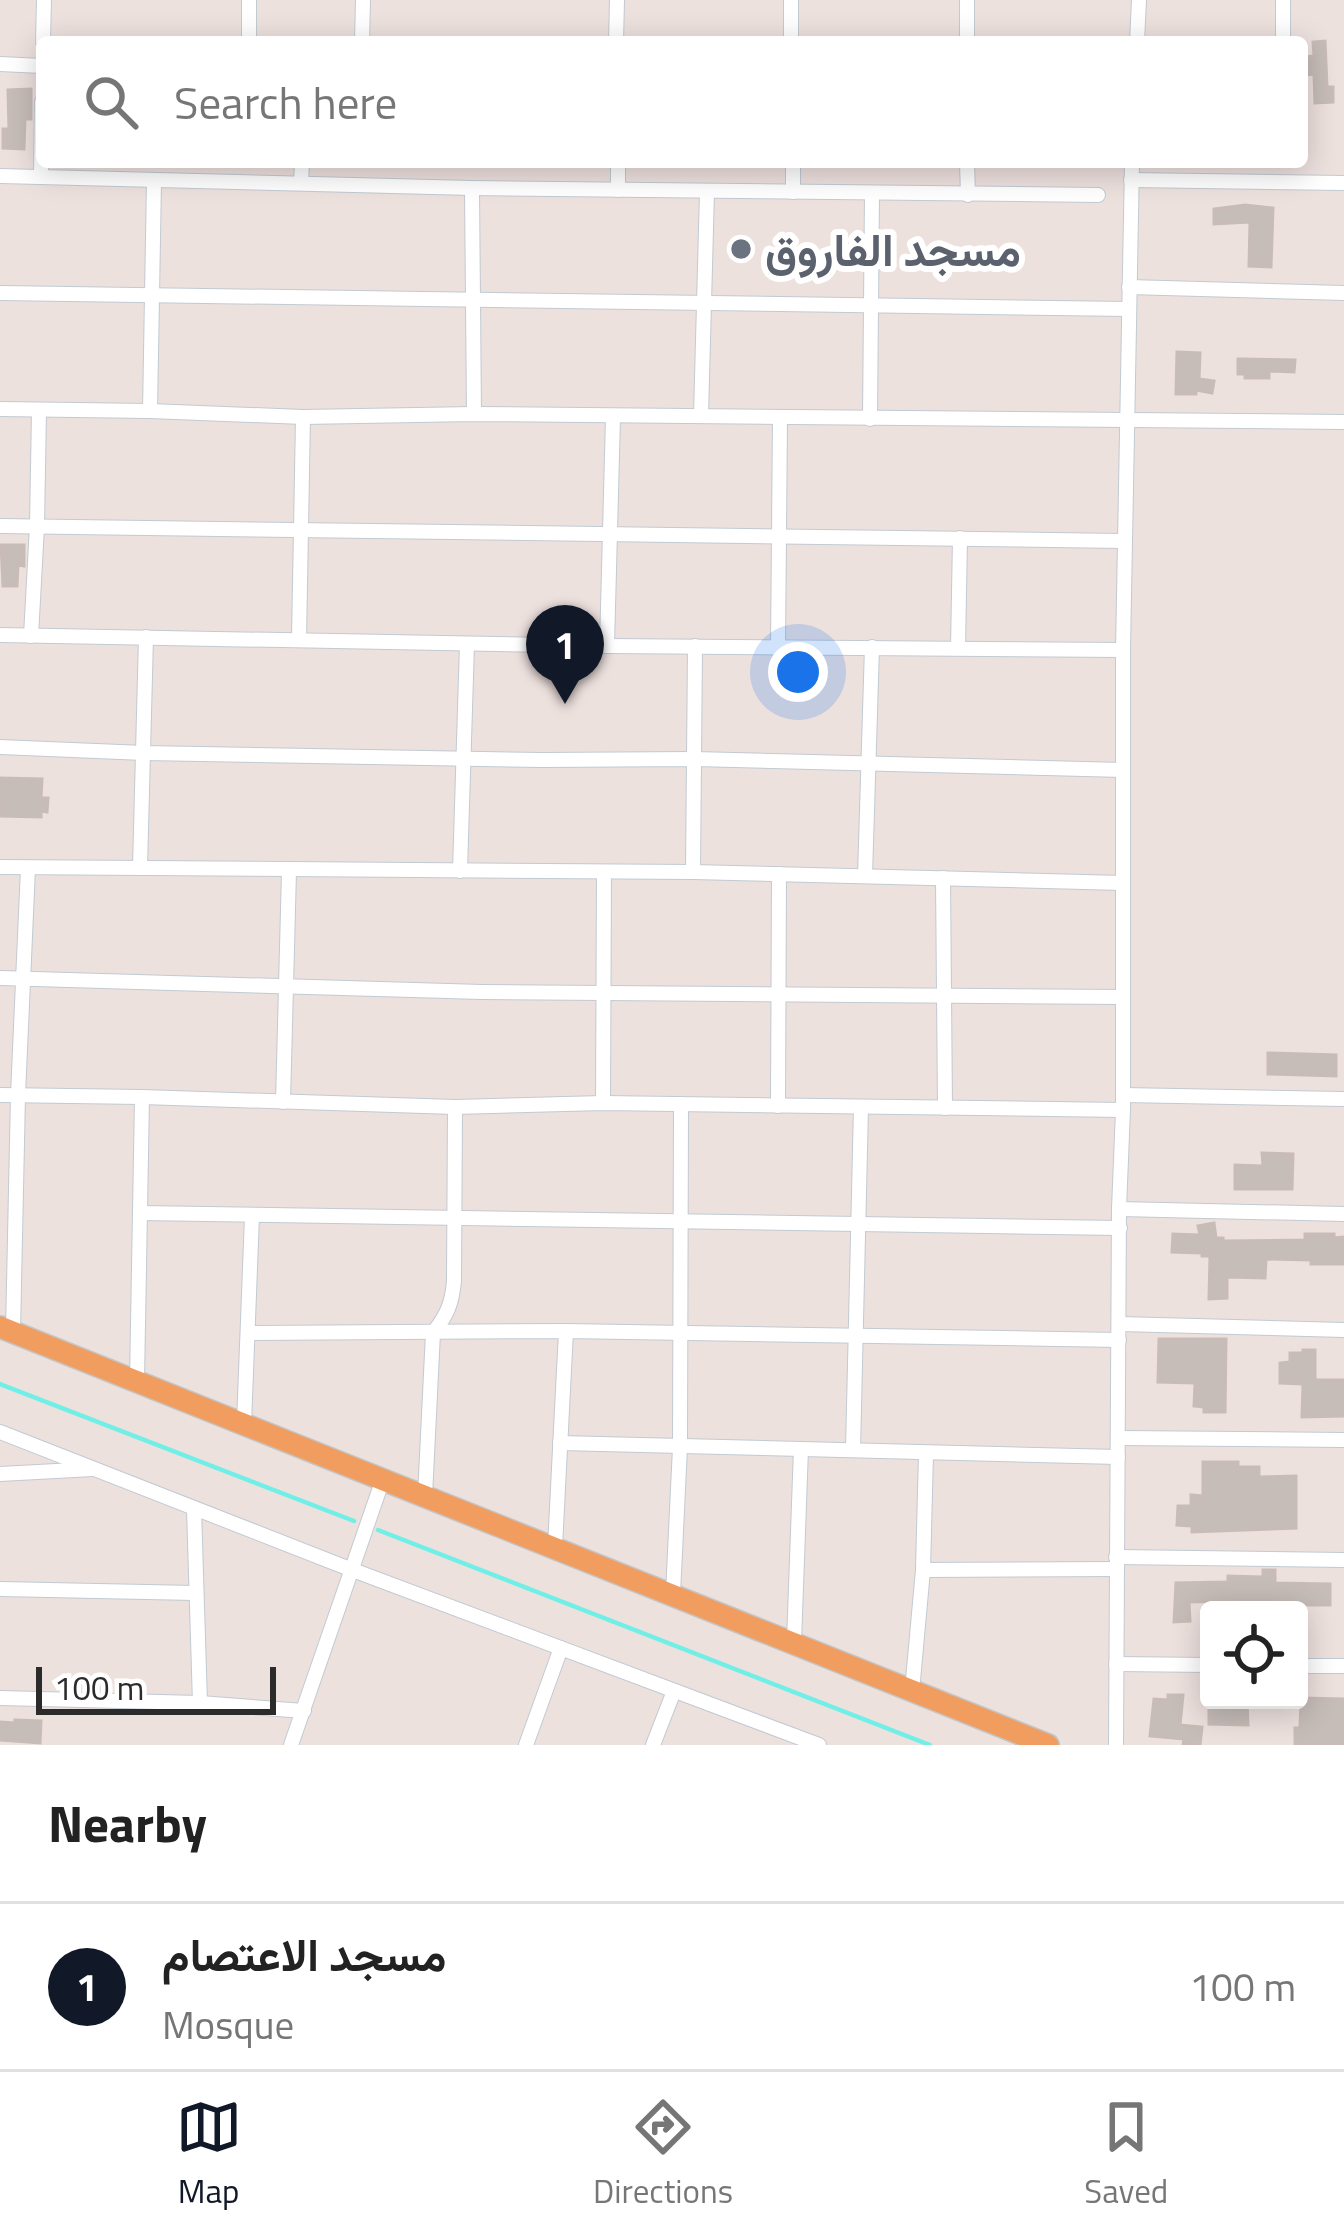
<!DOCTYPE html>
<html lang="en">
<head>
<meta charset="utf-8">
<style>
	body { margin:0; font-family:"Titillium Web",Vazirmatn,sans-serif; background:#f6f6f6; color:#222 }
	.controls { position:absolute; right:36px; bottom:36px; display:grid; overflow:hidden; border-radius:12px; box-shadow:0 6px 30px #0003 }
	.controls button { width:108px; height:108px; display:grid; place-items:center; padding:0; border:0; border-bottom:3px solid #e0e0e0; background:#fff; color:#222; font:60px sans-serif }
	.scale { position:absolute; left:36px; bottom:30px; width:240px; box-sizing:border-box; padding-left:12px; border:6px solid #2b2b2b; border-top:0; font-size:33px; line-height:42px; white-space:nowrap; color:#2b2b2b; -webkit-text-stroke:9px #fff; paint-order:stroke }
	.you { position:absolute; left:798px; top:672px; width:42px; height:42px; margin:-30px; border:9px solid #fff; border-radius:50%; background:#1a73e8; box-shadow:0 0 0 18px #1a73e833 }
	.badge { display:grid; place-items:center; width:78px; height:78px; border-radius:50%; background:#111827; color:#fff; font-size:39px; font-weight:700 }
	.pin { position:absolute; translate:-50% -99px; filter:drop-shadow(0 3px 6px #0008) }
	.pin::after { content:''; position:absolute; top:63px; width:42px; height:36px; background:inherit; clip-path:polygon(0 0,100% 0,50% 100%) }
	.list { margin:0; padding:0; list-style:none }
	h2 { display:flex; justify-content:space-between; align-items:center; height:156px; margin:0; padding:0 48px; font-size:51px }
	h2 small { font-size:39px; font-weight:400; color:#767676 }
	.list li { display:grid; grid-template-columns:78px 1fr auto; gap:36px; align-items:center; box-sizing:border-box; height:168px; padding:0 48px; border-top:3px solid #e0e0e0 }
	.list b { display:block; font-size:45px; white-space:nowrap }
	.list p { margin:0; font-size:39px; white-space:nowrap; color:#767676 }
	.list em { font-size:39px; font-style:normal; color:#767676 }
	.icon { flex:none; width:66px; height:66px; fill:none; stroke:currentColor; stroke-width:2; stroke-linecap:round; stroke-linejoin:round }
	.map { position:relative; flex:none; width:1344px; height:1745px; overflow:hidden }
	.search { position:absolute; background:#fff; box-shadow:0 6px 30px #0003; left:36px; right:36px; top:36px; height:132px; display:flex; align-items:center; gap:30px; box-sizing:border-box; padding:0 42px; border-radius:12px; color:#767676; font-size:45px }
	.sheet { height:324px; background:#fff }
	nav { display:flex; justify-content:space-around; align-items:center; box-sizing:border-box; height:168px; border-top:3px solid #e0e0e0; background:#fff; font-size:33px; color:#767676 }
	nav a { display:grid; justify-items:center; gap:6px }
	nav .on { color:#111827 }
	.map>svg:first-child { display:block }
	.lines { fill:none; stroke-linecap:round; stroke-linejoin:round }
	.stream { stroke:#71efe6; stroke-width:4.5 }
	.building { fill:#c6bdb9; stroke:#c9bcb7; stroke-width:3 }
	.street-casing { stroke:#c2cad2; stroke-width:16 }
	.primary-casing { stroke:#c4c4c4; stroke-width:24 }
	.street { stroke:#fff; stroke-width:14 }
	.primary { stroke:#f19d5f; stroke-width:21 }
	.worship-dot { fill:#6b7280; stroke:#fff; stroke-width:4.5 }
	.labels { text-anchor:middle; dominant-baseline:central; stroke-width:12; stroke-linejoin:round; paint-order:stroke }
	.worship-label { font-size:45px; font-weight:bold; fill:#5b616d; stroke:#fff; text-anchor:start }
</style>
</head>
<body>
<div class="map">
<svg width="1344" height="1745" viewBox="0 0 1344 1745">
	<rect width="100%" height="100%" fill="#ede1de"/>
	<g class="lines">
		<g class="stream">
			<path d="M0,1384L354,1521"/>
			<path d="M378,1530L930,1745"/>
		</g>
	</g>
	<g class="building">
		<path d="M1325,41L1327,87H1333V102L1315,103L1314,74L1305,75L1304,57L1314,56L1313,42Z"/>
		<path d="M31,89V119H25L24,149L3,148V129H9L8,90Z"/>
		<path d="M1245,205L1273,208L1271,267L1249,266L1250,222L1214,224V209Z"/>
		<path d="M1177,352L1200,353L1199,379L1214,381L1212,393L1196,390V394H1176Z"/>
		<path d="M1238,359L1295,360L1294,372L1269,371V378H1245V374H1238Z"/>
		<path d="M1,545H24V566L18,565L17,586H3Z"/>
		<path d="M0,778L42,779L41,798H48L47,812L41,811V817L0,816Z"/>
		<path d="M1268,1053L1336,1055V1076L1268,1074Z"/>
		<path d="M1262,1153L1293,1154L1292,1189H1235V1165L1263,1166Z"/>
		<path d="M1214,1223L1216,1238H1223V1241L1305,1240V1234H1334V1238L1344,1237V1264H1311V1260L1266,1259L1265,1278L1227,1277V1298L1209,1299L1210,1256H1202V1253L1172,1252L1173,1234L1200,1235L1198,1226Z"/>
		<path d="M1159,1339H1226L1225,1412H1204V1407L1194,1406L1195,1383L1158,1382Z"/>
		<path d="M1303,1350H1315V1380H1344V1416L1302,1417L1303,1384L1280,1383V1363L1290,1362V1353H1303Z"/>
		<path d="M1203,1462H1238V1467H1259V1477L1296,1476V1528L1192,1532V1526L1177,1525L1178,1506H1191V1495L1203,1496Z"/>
		<path d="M1263,1570H1275V1583L1330,1584V1605H1298V1610H1263V1606H1228V1601L1189,1602L1190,1621L1174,1622L1176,1583L1228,1582V1576L1263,1577Z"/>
		<path d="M1168,1695H1183L1180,1725L1202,1727L1200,1745H1183L1184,1739L1150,1736L1154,1699L1168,1700Z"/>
		<path d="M1301,1698L1344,1699V1745H1295V1728H1300Z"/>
		<path d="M1209,1700H1247L1248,1725L1209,1724Z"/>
		<path d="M15,1720L41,1721L40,1743L0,1740V1722L15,1723Z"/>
	</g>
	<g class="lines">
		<g class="street-casing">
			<g id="street">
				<path d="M249,0V42"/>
				<path d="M791,0V42"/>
				<path d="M43,42L44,0"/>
				<path d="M362,42L363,0"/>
				<path d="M616,42L617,0"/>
				<path d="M967,42V0"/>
				<path d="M1137,42L1139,0"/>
				<path d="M1283,42V0"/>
				<path d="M0,64L42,66"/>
				<path d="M618,162V190"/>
				<path d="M793,162V192"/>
				<path d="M967,162L968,195"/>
				<path d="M0,176L472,188L1098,195"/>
				<path d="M41,177L42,102"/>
				<path d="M1131,180L1344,183"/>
				<path d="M301,183L302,162"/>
				<path d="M472,188L474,414"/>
				<path d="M1129,287L1344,293"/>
				<path d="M0,293L1128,309"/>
				<path d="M0,409L150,411L303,417L474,414L1344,422"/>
				<path d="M150,411L154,181"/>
				<path d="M701,416L707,191"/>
				<path d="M870,419L872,194"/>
				<path d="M0,526L1124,541"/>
				<path d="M0,635L607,646L1123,650"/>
				<path d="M31,636L37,526L39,411"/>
				<path d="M299,640L303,417"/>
				<path d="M607,646L613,417"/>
				<path d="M778,648L780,418"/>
				<path d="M958,648L960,538"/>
				<path d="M0,747L144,753L542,760L694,759L1123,770"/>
				<path d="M0,867L693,872L1123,883"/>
				<path d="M140,868L146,637"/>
				<path d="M460,871L467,644"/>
				<path d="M693,872L695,646"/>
				<path d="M865,876L872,647"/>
				<path d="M943,878L945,1108"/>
				<path d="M0,978L482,992L1123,997"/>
				<path d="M0,1095L142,1097L455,1107L603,1103L1123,1110"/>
				<path d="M1123,1095L1344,1099"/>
				<path d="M283,1102L289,871"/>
				<path d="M603,1103L604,872"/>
				<path d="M778,1106L779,874"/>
				<path d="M1119,1209L1344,1214"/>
				<path d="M140,1213L1120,1228"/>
				<path d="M1120,1324L1344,1330"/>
				<path d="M13,1332L18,1095L28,868"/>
				<path d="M248,1333L566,1331L1119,1340"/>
				<path d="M137,1381L142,1097"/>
				<path d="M244,1424L252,1216"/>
				<path d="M0,1432L350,1569L819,1745"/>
				<path d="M1119,1438L1344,1440"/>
				<path d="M560,1443L1118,1457"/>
				<path d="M853,1450L861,1107"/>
				<path d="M0,1474L93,1469"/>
				<path d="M425,1496L433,1333C447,1315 452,1304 454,1281L455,1107"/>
				<path d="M194,1509L200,1703"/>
				<path d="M555,1547L566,1331"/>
				<path d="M1116,1557L1344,1560"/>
				<path d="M923,1570L1116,1569"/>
				<path d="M0,1589L195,1593"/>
				<path d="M673,1594L680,1447L681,1104"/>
				<path d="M794,1642L801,1449"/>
				<path d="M1116,1664L1209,1665"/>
				<path d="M1299,1666H1344"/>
				<path d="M912,1691L923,1570L926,1453"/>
				<path d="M0,1698L200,1703L304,1711"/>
				<path d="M291,1745L383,1479"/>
				<path d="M526,1745L561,1648"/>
				<path d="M653,1745L674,1691"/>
				<path d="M1116,1745L1119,1209L1123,1110V650L1132,162"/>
			</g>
		</g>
		<g class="primary-casing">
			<path id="primary" d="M0,1327L1048,1745"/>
		</g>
		<use href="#street" class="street"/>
		<use href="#primary" class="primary"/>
	</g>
	<circle class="worship-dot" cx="741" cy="249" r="12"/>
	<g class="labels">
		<g class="worship-label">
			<text x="765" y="249">مسجد الفاروق</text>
		</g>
	</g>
</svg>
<div class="controls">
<button><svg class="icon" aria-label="locate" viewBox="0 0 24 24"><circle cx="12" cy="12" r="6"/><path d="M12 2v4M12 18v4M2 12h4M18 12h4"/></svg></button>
</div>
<div class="scale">100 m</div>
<div class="you"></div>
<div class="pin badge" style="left:565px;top:704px">1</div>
<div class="search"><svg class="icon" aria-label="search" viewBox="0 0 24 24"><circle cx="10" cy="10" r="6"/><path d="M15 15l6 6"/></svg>Search here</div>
</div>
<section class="sheet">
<h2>Nearby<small></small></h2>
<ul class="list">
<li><span class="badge">1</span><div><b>مسجد الاعتصام</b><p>Mosque</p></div><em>100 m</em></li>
</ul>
</section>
<nav>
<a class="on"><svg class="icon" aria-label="map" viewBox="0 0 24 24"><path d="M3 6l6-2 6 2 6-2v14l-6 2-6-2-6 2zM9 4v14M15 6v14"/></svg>Map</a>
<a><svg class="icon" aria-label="directions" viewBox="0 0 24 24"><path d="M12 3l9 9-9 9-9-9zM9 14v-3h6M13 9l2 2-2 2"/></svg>Directions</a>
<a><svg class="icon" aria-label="saved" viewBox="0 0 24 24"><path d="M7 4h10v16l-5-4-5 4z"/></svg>Saved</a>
</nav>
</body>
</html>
